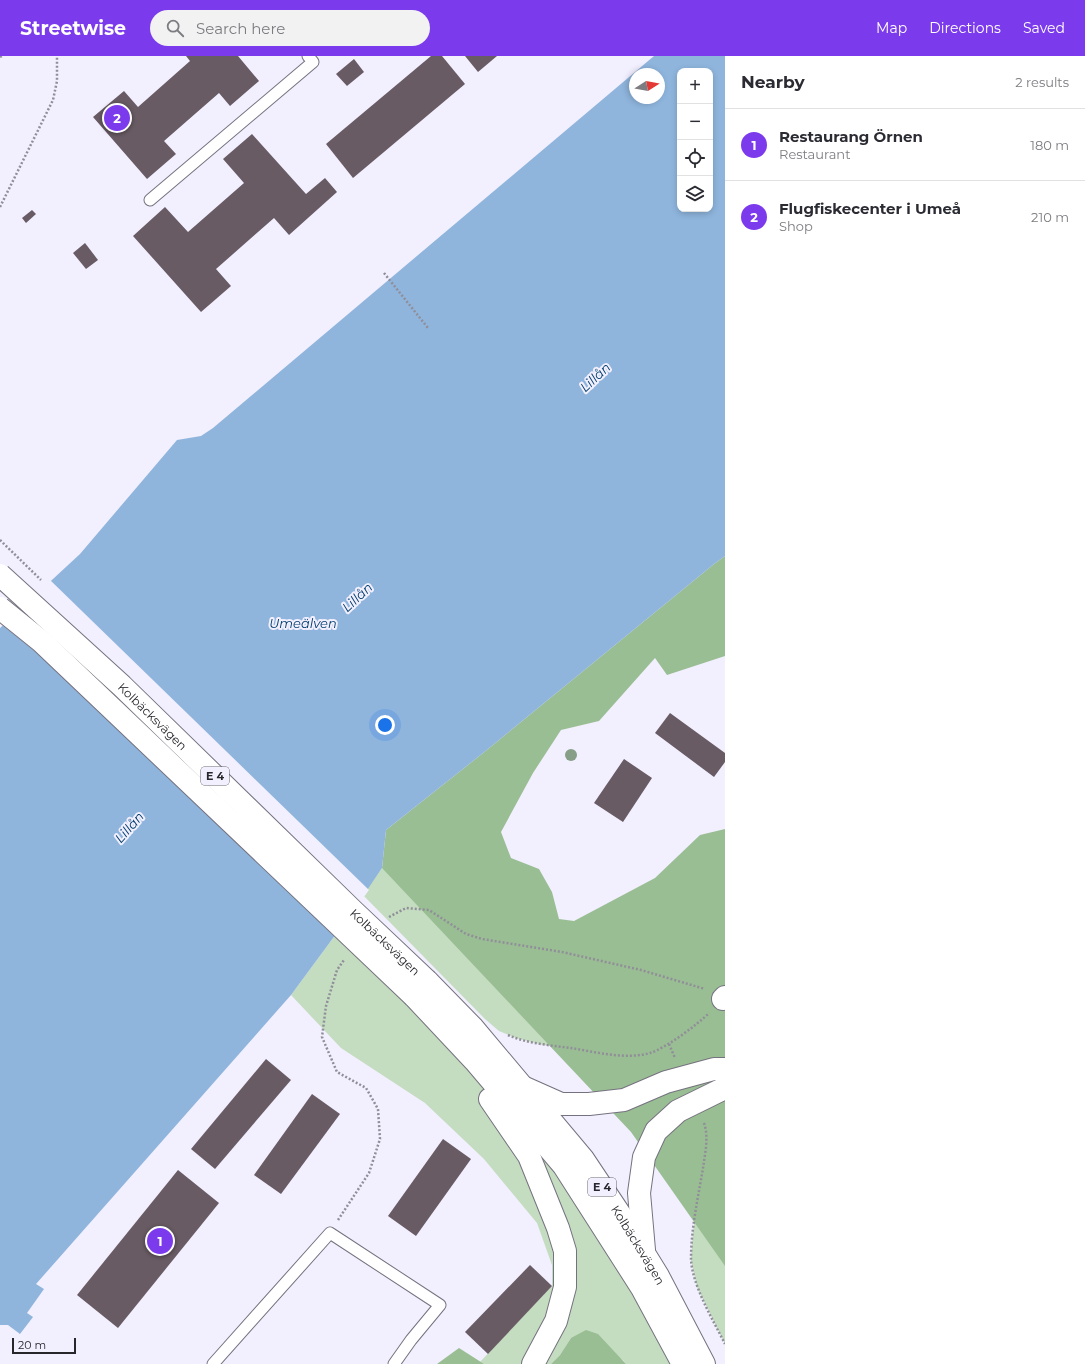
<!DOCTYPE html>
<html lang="en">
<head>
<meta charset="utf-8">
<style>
	body { margin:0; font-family:Montserrat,sans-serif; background:#f2f2f3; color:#2b2b33 }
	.controls { position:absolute; right:12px; top:12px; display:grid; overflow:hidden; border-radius:8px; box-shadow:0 2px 6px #0003 }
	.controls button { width:36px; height:36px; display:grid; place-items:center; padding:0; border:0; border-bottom:1px solid #e1e1e2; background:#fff; color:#2b2b33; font:20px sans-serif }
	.compass { position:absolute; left:629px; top:12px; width:36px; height:36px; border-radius:50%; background:#fff; box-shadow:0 2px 6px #0003; rotate:79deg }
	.scale { position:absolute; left:12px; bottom:10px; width:64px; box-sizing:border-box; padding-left:4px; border:2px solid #27262b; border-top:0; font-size:11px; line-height:14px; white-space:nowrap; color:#27262b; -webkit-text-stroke:3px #f2effe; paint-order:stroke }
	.you { position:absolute; left:385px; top:669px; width:14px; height:14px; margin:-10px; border:3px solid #fff; border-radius:50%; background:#1a73e8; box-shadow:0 0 0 6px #1a73e833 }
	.badge { display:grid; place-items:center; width:26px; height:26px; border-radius:50%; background:#7c3aed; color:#fff; font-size:13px; font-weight:700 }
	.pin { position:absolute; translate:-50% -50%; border:2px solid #fff; box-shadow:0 1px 4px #0006 }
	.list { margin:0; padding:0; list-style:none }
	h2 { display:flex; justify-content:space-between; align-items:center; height:52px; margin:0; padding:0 16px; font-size:17px }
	h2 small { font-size:13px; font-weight:400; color:#7c7c81 }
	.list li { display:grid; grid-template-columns:26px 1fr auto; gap:12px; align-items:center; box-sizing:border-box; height:72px; padding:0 16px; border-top:1px solid #e1e1e2 }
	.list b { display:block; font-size:15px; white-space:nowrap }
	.list p { margin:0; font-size:13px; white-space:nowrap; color:#7c7c81 }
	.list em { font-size:13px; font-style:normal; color:#7c7c81 }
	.icon { flex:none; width:22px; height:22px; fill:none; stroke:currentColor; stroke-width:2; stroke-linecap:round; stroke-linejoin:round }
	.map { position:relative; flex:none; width:725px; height:1308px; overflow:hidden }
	header { display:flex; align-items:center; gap:24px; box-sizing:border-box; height:56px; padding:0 20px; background:#7c3aed; color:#fff }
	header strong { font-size:19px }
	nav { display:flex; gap:22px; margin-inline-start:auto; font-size:14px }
	.search { width:280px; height:36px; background:#f2f2f3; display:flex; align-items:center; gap:10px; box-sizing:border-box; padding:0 14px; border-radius:22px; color:#7c7c81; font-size:15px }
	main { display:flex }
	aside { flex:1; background:#fff }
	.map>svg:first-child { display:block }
	.green { fill:#c4dcbf }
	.forest { fill:#9abe93 }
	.water { fill:#8fb5dd; fill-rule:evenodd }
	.pier { fill:#f2effe }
	.building { fill:#685b63 }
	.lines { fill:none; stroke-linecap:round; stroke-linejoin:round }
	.service-casing { stroke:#75727f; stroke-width:13 }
	.minor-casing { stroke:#75727f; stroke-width:24 }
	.trunk-casing { stroke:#75727f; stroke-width:24 }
	.path { stroke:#908e99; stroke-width:2.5; stroke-dasharray:2 2; stroke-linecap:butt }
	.service { stroke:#fff; stroke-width:11 }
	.minor { stroke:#fff; stroke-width:22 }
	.trunk { stroke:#fff; stroke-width:22 }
	.trunk-bridge-casing { stroke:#75727f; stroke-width:24; stroke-linecap:butt }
	.path-bridge { stroke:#908e99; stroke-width:2.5; stroke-dasharray:2 2; stroke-linecap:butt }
	.trunk-bridge { stroke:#fff; stroke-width:22 }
	.tree { fill:#869f86 }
	.labels { text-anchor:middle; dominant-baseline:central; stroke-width:4; stroke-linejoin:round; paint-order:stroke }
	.shield { fill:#f2effe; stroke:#64626a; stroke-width:1 }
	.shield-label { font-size:11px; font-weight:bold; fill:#27262b }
	.street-label { font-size:12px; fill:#27262b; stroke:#f2effe }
	.water-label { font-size:13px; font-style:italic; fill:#003e6e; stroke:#f2effe }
</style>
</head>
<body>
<header>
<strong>Streetwise</strong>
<div class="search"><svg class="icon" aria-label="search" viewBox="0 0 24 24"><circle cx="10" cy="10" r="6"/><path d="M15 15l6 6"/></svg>Search here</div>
<nav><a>Map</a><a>Directions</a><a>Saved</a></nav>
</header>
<main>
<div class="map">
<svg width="725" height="1308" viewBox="0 0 725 1308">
	<rect width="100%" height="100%" fill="#f2effe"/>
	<g class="green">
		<path d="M382,812L669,988L725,1152V1288L697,1231L691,1204L693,1175L698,1144L630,1000L543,989L516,982L499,975L485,963L363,839Z"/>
		<path d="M353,855L536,1078L683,1308H626L623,1304L571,1282L560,1299L551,1308H484L480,1306L552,1230V1209L537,1167L484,1103L425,1047L341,992L291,939Z"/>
	</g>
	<g class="forest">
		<path d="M725,500V600L667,619L655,602L599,665L561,674L533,717L501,776L511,802L539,813L552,836L559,863L574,865L655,822L700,779L725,773V1210L631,1076L382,812L386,774L483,697L714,508Z"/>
		<path d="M586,1274L598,1278L626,1308H551L560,1299L571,1282Z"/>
		<path d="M459,1292L484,1308H437Z"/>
	</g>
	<path class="water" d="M654,0H725V500L714,508L483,697L386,774L382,812L353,855L291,939L36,1228L44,1233L27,1257L33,1261L20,1278L8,1269H0V572L80,498L177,384L201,380L213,372ZM680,15H710V153H680ZM635,18H659V42H635Z"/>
	<path class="pier" d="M49,523L369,834L335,881L282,828L46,604L1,568Z"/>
	<g class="building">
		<path d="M186,0H238L259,25L230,50L219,37L164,85L176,98L147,123L93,61L124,35L138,51L190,5Z"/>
		<path d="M431,0H442L465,28L353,122L326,88Z"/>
		<path d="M465,0H497L478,16Z"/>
		<path d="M354,3L364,16L347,30L336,18Z"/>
		<path d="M252,78L306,138L325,122L337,136L289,179L274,162L216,213L231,230L201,256L133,180L165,151L188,176L244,127L223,103Z"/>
		<path d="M32,154L36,158L26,167L22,162Z"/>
		<path d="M85,187L98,204L86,213L73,197Z"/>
		<path d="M670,657L725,697V706L714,721L655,677Z"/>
		<path d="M624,703L652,722L623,766L594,747Z"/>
		<path d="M266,1003L291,1024L215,1113L191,1093Z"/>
		<path d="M312,1038L340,1058L281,1138L254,1119Z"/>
		<path d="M443,1083L471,1103L416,1180L388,1160Z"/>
		<path d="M178,1114L219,1147L118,1272L77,1239Z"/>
		<path d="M530,1209L552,1230L488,1298L465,1276Z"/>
	</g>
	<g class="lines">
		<g class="service-casing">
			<g id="service">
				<path d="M150,144L313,6L308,0"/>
				<path d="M213,1308L330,1177L440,1249L411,1284L394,1308"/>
			</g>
		</g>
		<g class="minor-casing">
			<path id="minor" d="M723,943L725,941"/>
		</g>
		<g class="trunk-casing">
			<g id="trunk">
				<path id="s1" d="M427,925L473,972L583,1103L621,1160L658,1220L704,1308"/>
				<path d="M414,940L475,1005L564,1110L642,1232L683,1308"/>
				<path d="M525,1032L561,1048H589L624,1044L666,1026L714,1013H725"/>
				<path d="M490,1043L529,1100L558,1172L565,1195V1231L556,1265L533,1308"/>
				<path d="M644,1194L639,1137L644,1101L656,1075L678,1055L725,1032"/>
			</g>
		</g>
		<g class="path">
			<path d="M0,1L2,0"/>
			<path d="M0,151L53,44L57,25V0"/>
			<path d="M384,217L428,272"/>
			<path d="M389,861L406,852L429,854L466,878L482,883L562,896L641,914L705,933"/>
			<path d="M508,979C528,988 550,989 571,992C596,996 625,1004 650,997C666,992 697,969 709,957"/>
			<path d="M669,988L675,1002"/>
			<path d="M704,1067C709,1081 705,1098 703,1112C698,1142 691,1173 691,1203C692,1229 713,1264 725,1288"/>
			<path d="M338,1164L369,1117L380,1083L378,1053L366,1032L337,1016L322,981L326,950L337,914L344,904"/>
		</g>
		<use href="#service" class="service"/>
		<use href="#minor" class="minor"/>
		<use href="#trunk" class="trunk"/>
		<g class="trunk-bridge-casing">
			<g id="trunk-bridge">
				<path id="s2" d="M0,519L122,630L353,855L427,925"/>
				<path d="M0,552L42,586L414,940"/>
			</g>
		</g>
		<path class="path-bridge" d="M0,484L41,524"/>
		<use href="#trunk-bridge" class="trunk-bridge"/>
	</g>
	<circle class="tree" cx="571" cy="699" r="6"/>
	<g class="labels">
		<g class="shield">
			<rect x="201" y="711" width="28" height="18" rx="3"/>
			<rect x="588" y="1122" width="28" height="18" rx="3"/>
		</g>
		<g class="shield-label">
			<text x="215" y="720">E 4</text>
			<text x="602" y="1131">E 4</text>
		</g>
		<g class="street-label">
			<text stroke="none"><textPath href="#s2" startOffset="208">Kolbäcksvägen</textPath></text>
			<text stroke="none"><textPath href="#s2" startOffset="532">Kolbäcksvägen</textPath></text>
			<text stroke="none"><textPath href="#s1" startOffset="339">Kolbäcksvägen</textPath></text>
		</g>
		<g class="water-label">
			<text transform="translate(595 321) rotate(-43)">Lillån</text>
			<text transform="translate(357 541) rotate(-43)">Lillån</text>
			<text x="303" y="567">Umeälven</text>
			<text transform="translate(129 771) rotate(-48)">Lillån</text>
		</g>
	</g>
</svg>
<div class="controls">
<button>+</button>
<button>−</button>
<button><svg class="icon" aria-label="locate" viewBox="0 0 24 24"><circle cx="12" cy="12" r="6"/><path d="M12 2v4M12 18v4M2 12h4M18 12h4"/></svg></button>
<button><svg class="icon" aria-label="layers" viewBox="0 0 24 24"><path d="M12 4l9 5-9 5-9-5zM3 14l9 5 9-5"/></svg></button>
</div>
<svg class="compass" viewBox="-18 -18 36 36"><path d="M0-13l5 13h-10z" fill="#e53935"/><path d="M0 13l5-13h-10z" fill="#7c7c81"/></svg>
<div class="scale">20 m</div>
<div class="you"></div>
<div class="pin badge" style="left:160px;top:1185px">1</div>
<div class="pin badge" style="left:117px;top:62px">2</div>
</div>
<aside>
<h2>Nearby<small>2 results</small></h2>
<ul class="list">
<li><span class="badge">1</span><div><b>Restaurang Örnen</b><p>Restaurant</p></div><em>180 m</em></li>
<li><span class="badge">2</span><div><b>Flugfiskecenter i Umeå</b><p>Shop</p></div><em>210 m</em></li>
</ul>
</aside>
</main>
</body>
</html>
